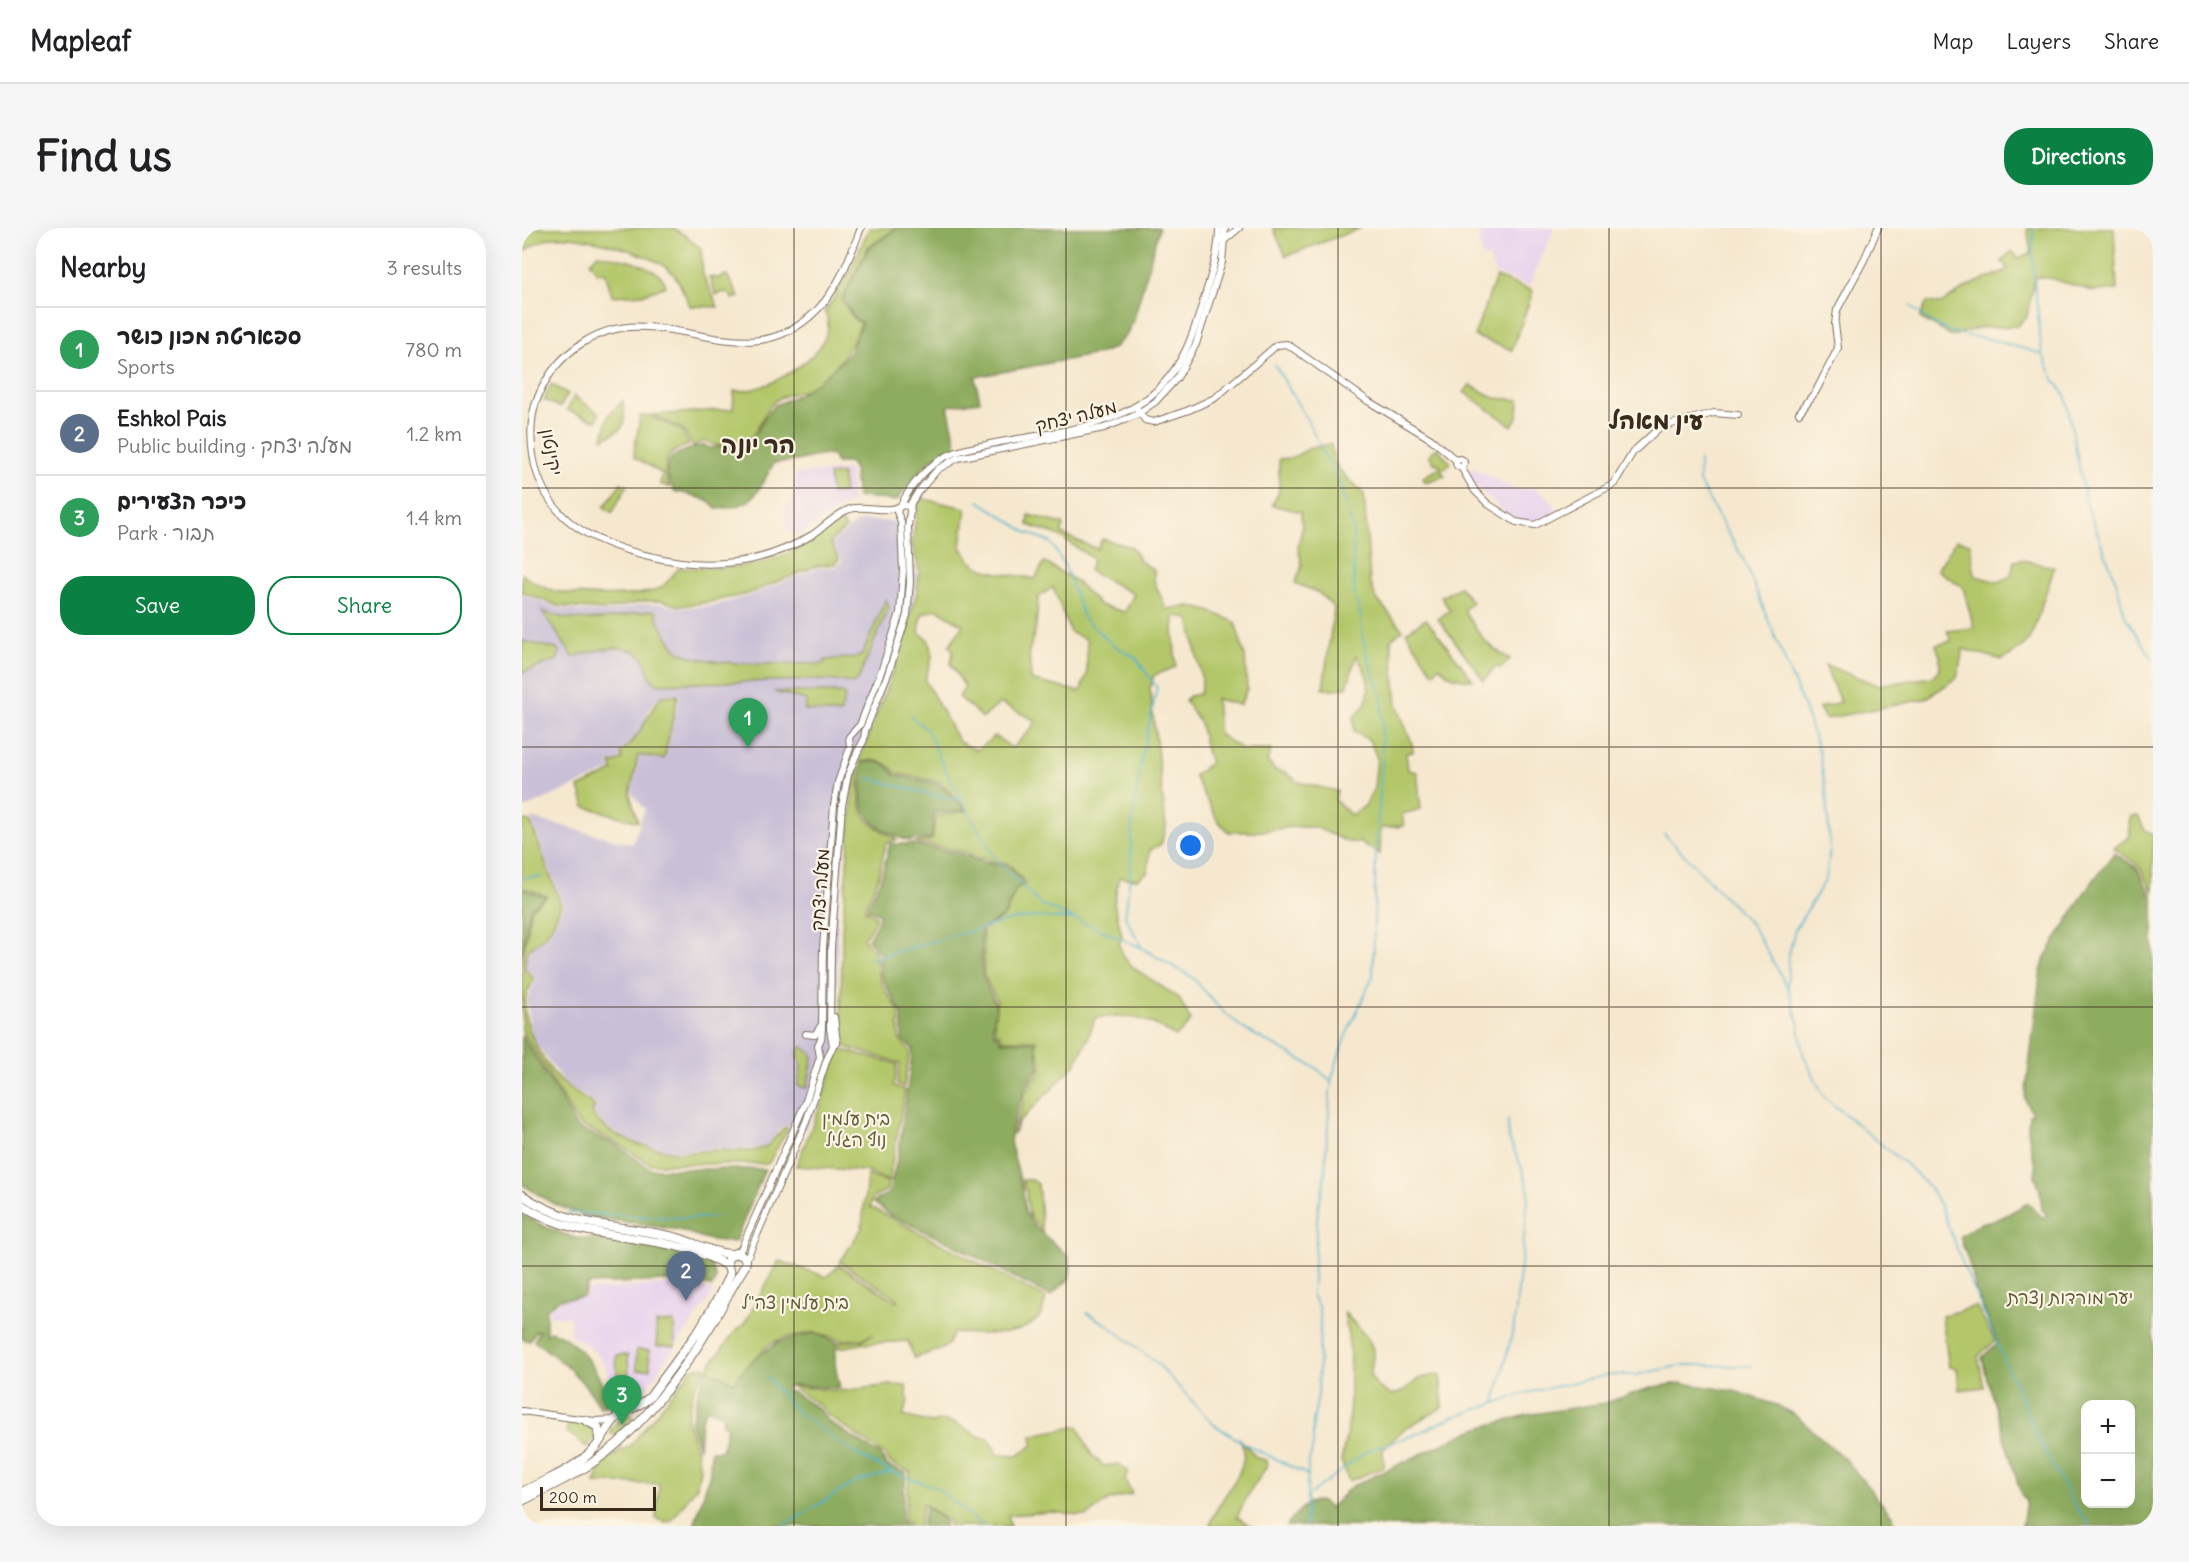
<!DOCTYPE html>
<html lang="en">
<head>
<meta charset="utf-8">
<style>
	body { margin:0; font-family:Delius,"Playpen Sans Hebrew",sans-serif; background:#f6f6f6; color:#202124 }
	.controls { position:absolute; right:18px; bottom:18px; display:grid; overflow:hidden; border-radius:12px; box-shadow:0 6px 24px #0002 }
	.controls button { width:54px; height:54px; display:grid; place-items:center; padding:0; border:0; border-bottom:2px solid #e0e0e0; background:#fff; color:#202124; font:30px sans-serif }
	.scale { position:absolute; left:18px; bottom:15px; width:116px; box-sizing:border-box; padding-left:6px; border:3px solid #3b2a1e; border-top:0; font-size:16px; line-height:21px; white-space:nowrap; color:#3b2a1e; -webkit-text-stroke:4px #fcf5e5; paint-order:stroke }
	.you { position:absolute; left:669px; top:618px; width:21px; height:21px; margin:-15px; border:4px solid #fff; border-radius:50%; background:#1a73e8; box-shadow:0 0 0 9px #1a73e833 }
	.badge { display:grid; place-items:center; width:39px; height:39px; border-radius:50%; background:#0b8043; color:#fff; font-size:20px; font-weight:700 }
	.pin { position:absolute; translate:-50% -50px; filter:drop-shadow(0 2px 3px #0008) }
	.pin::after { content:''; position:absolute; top:32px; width:21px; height:18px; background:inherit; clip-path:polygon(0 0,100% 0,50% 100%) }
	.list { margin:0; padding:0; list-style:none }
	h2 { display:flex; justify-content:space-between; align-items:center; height:78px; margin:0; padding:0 24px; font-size:26px }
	h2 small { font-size:20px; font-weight:400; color:#757577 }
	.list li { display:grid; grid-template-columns:39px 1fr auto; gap:18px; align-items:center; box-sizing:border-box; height:84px; padding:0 24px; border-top:2px solid #e0e0e0 }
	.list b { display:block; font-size:22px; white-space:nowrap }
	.list p { margin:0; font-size:20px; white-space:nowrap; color:#757577 }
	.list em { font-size:20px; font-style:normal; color:#757577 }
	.actions { display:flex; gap:12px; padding:18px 24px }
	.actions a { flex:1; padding:14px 0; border:2px solid #0b8043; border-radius:24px; text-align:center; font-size:21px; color:#0b8043 }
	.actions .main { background:#0b8043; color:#fff }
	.map { position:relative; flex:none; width:1631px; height:1298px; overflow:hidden; border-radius:24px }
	header { display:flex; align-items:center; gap:36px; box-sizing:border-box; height:84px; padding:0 30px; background:#fff; border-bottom:2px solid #e0e0e0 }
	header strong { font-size:28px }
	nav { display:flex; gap:33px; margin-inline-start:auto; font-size:21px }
	.intro { display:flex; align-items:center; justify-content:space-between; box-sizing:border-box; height:144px; padding:0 36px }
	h1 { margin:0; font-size:42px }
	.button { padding:15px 27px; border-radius:24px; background:#0b8043; color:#fff; font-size:21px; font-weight:700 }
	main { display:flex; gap:36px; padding:0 36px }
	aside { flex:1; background:#fff; border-radius:24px; box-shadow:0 6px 24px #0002 }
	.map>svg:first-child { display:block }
	.built { fill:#e8d2ee }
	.industrial { fill:#c9bfd7 }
	.green { fill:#b3c76b; stroke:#777844; stroke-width:1.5; fill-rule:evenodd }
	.forest { fill:#8eac5f; stroke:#646b3e; stroke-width:1.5; fill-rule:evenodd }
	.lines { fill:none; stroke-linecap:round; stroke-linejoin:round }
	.stream { stroke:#4eb3cd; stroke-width:1.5 }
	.minor-casing { stroke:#7c6c5c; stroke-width:8 }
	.major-casing { stroke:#7c6c5c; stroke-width:10 }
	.minor { stroke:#fff; stroke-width:6 }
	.major { stroke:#fff; stroke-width:8 }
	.grid { fill:none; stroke:#3b2a1e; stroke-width:1.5; stroke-opacity:0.55 }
	.labels { text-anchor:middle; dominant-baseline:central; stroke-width:4.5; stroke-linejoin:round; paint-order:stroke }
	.street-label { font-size:18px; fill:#3b2a1e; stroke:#fcf5e5 }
	.park-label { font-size:18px; fill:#5f5935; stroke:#fcf5e5 }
	.district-label { font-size:24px; font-weight:bold; fill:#3b2a1e; stroke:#fcf5e5 }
</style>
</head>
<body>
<header>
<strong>Mapleaf</strong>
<nav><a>Map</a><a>Layers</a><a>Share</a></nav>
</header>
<div class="intro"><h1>Find us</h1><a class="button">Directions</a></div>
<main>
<aside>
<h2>Nearby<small>3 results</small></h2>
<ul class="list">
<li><span class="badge" style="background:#2e9e5b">1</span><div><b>ספארטה מכון כושר</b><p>Sports</p></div><em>780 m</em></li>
<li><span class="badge" style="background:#5c6f8a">2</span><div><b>Eshkol Pais</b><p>Public building · מעלה יצחק</p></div><em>1.2 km</em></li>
<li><span class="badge" style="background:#2e9e5b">3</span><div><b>כיכר הצעירים</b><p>Park · תבור</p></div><em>1.4 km</em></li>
</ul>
<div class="actions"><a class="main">Save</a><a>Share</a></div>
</aside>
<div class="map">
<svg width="1631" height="1298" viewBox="0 0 1631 1298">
	<rect width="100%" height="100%" fill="#fcf5e5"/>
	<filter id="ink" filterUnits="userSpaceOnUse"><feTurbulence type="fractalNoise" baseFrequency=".0167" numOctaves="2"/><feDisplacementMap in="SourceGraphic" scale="12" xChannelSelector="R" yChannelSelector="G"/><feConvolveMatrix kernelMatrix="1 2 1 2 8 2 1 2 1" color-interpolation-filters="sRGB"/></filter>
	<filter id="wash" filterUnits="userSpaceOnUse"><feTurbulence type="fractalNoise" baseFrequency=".008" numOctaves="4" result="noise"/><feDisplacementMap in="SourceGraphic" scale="24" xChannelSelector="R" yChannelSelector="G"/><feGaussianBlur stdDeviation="1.35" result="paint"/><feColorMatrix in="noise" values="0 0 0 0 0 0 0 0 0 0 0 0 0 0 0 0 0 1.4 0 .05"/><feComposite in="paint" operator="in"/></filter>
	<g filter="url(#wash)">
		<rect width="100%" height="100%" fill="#f6e8cf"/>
		<g class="built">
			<path d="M963,0L983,2L989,0H1032L1007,58L972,45L967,28L961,30L956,10Z"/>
			<path d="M951,240L994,262L1011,260L1027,270L1034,280L1035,284L1016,292L1006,293L995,291L982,284L951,255L946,244Z"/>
			<path d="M328,242L330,274L315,281L279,307L266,304L262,282L274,267L273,246Z"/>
			<path d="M170,1055L192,1064L123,1162L94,1164L84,1140L76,1128L65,1117L48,1107V1088H27V1079L38,1075V1072L63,1069L66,1062Z"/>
		</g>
		<path class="industrial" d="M341,293H368L389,299L386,318L395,347L389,382L331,545L315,683L316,820L292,885L281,904L262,897L243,918L231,921L195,920L158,923L116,915L89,902L75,889L71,882L75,877L42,854L16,818L10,806L5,773L14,751L4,740V730L11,718L27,707L41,678L9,590L110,616L123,581L110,566L117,528L143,532L158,466L138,467L128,480L121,497L110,513L98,523V531L87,536L89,542L1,581L0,366L35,380L56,383L85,384L122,376H140L159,380L190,378L226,368L295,340L313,339L320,333L310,315L332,296Z"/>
		<g class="green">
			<path d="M0,0H151L163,7L179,21L181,47L196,79L168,78C163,68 158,54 151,45C134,26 59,6 33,9C21,11 11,17 0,24Z"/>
			<path d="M347,0H375L346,19L319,72L332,91L339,96C328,122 310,150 283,162C274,165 264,166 256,171C244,178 238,198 230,209C218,216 196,222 184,213L176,215L172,220L161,201L131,187L211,181L212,163C218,163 225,163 231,161C258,155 320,119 303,84L327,46Z"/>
			<path d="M751,0H839L764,28Z"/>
			<path d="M1505,0H1592L1595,62L1570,63L1528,50L1513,49L1505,88L1495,98L1457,100L1430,108L1398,90L1405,74L1419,76C1430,68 1442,60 1456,54C1468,49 1474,48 1486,41L1480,33L1490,23L1496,30L1509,25Z"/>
			<path d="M76,26C95,30 139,36 144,58L122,66L90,68L83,44L75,45L68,34Z"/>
			<path d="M205,47L217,69L210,71L208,66L203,64L194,67L187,49L195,50Z"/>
			<path d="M974,49L1011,63L990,122L952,108Z"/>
			<path d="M29,156L46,166L38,179L22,172Z"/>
			<path d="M948,157L973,170L997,172L996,187L990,198L942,164Z"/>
			<path d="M52,168L77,185L75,193L45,182Z"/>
			<path d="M101,173C103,200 106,198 81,211L86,188Z"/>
			<path d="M118,188H128L159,202L167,217C143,224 139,236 147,259L138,256L141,246L112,229C112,213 117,204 118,188Z"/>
			<path d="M809,216C810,241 826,251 842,266L848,354L854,370L881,402L869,411L875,477L890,515L891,524L884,525L886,542L895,544L899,581L880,586L882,598L859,600L858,626L837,614H826L793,599H769L732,604H707L696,593L672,548L689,534L685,526L678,495L663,473L667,468L678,466L680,452L667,391L653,387L651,400L654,439L632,447L628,460L644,599L639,616L628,622L626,644L615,651L597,649L592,675L600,708L597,717L602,729L612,740L657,770L669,793L654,809C627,790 606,785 573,790L566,811L553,837L496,895L491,906L500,878L502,866L517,846L519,835L514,818L515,812H480L479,807L474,804L472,790L475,772L462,747L461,702L483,688L494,662L504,655L486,635L471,634L439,623L392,614L410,612L414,588L445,583L419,554L374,545L365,536L352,532L337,534L378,424L395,364L397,342L390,316L397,270L444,280L439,319C443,324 446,332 451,335C464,347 496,346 513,351L522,334L554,353L578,377L603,384L612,366L567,343L571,331L536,307L506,297L507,287L541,296L540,306L575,321L580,311L610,319L618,333L632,342V353L644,381L668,378L690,384L713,394L723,428L725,461L718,477L694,471L697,506L721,522H749L745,533L753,542L763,544L776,554L815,563L813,572L829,587L843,578L852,560L855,530L848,513L832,503V489C836,484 842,479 844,474C851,459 843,439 834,428L825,459L814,461H801L812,380L797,365L773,355L780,338L776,318L780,302L779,284L750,277L757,264V231L770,230L788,220ZM531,359L548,404L565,412V446L558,464L509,452L507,423L514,399L516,370ZM415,381L441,397L427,418L431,422L429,436L443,459L437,469L461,490L478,475L514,493L508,502L490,520L473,508L455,522L437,514L403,452L410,429L407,413L397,404L400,386Z"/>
			<path d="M915,220L929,235L919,243L923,248L903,254L901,249L918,240V237L912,235L907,227Z"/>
			<path d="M320,246L322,265L309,266L307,247Z"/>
			<path d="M99,255L105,258L90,285L82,279Z"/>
			<path d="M318,293L324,300L308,314L317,331L312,336L294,338L225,366L187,374L158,378L140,373H123L83,382L55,380L36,378L0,364V346C9,353 22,360 33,363C55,368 118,371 138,360C147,355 150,346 157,340C226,342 263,336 318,293Z"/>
			<path d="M1434,312L1448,315L1453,348L1476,354L1489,348L1492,333L1501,332L1532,339C1529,352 1524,363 1520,376C1510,405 1511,417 1480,432L1441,421L1435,450L1403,471L1303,491L1297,480L1318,474L1303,437L1356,457L1411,449L1418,441V428L1414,417L1429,413L1425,403L1452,400L1441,359L1415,342Z"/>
			<path d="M938,359L950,374L942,382C957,406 962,417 988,431L978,440L974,438L962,452L916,391L928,382L919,369Z"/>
			<path d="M364,371L367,378L336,452L330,456L320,453L293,452L135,456C126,452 127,441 122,432C110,411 69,423 51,429L20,383C42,393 72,393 96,389C108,387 122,381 134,383C135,393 151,421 160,425C195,440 262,435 302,436L303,432L336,429L340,427Z"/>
			<path d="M904,391L951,452C937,451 926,450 918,438L911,445L884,404Z"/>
			<path d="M0,413L35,421L38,424L35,432L0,445Z"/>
			<path d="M252,464H311L322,466L323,469L318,486L283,482L284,472Z"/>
			<path d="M156,467L142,531L116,527L108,567L116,594L63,579L57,560L91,543L89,536L100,532L99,524C120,508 124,488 139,468Z"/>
			<path d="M336,544C340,589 333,587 375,612L364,615L356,651L342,682L353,687V694L341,711L353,723L355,741L362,761L377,783V811L388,823L382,859L375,856L378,835L324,819L319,807L320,702L332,547Z"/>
			<path d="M1609,588H1616L1622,601L1631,607V664L1616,637L1592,620L1608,608L1607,594Z"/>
			<path d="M0,591L9,595L39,677C35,686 31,699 24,707C11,720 2,718 3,741L12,751C9,758 4,766 3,773C0,798 23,840 42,856C52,864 63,871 73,878L70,882L73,890L89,904L115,916L158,925L195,922L231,923L244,919L263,899L266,901L246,936H128L95,915L56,896L0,802V734L9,681L25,668L0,659Z"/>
			<path d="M280,818L289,825L291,829L285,860L276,858L279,838L276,826Z"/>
			<path d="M321,822L375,836L372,858L383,862L367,953L343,943L274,938L299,876L313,830Z"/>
			<path d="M345,947L366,954L365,962L350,970L348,979L524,1070C522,1076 521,1084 518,1088C499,1112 457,1105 431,1105L427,1116L417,1122L392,1130L386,1113L340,1116L317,1120L318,1114L339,1113L351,1106L340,1111L320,1112L293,1104L262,1110L249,1115L230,1133L214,1155L185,1141L212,1105L223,1095L257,1033L305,1049L317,1037L375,1074L376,1071L318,1034L340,1000Z"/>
			<path d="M500,952H510L516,956L520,1003L507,987L504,964Z"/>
			<path d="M1454,1078L1473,1113L1456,1128L1462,1159L1437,1162L1435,1140L1427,1139L1420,1088Z"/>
			<path d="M822,1083C829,1095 849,1108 851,1123C852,1130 849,1140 848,1148L856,1159L869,1167L882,1163L896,1151L918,1146L921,1179L882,1201L861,1221L862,1239L827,1253L819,1233L826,1200L828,1172V1122Z"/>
			<path d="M152,1094L153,1118H135L134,1095Z"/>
			<path d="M114,1122H127L128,1141L115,1142Z"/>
			<path d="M94,1127H106L107,1147H95Z"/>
			<path d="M182,1138L181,1147L172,1160L165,1191L175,1223L178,1241L175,1258L150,1292L144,1294L134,1291L137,1256L73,1255L81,1234L109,1217L170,1141Z"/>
			<path d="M369,1157L384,1158L386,1173L381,1188L410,1195L419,1192L433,1195L458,1209L467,1210L476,1227L495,1228L511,1217L510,1207L556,1198L569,1226L582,1238L597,1236L606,1243L603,1252L610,1266L587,1272L565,1288L530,1284L486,1287L488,1298H427L428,1294L401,1276L397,1298H389L382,1290L388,1244L369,1236L363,1227L308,1189L298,1178L269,1158L319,1163Z"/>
			<path d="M108,1186L112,1190L110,1197L98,1208L89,1206V1200L102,1188Z"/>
			<path d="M50,1193L64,1195L73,1203L74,1209L65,1219L44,1203L47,1195Z"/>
			<path d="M717,1210L735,1230L744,1232L745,1238L726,1267L715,1289L729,1298H688C693,1274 723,1249 722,1224C722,1220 719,1214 717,1210Z"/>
		</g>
		<g class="forest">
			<path d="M375,0H637L612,91L605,106L592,120L576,126L453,149L458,173L426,178L435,219C407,226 391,252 374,273L342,269L335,270L332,241L328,235H314L311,228L303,226L274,233L252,235C233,267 235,278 195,281C185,269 167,267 152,263C133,229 155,224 183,217L187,220L221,216L235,204L243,189L253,177L278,166L302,149L327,126L340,95L333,91L321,71L346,21Z"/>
			<path d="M345,534H355L364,537L373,547L417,556L444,582L412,585L409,611H391L389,613C372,609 345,596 341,578C338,566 340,552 338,540L339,536Z"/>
			<path d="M368,616H390L436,625L468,636L484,637L491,642L502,656L494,661L481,689L459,700L460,747L473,774L474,781L471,797L472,805L477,808L479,813L514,814L517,840L501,864L490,901L488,914L501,963L503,984L513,999L546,1028L549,1039L547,1051L528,1068L428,1015L368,987L351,974L367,965L376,928L391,821L380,812V785L365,760L358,744L357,724L346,711L356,695L357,685L345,681L359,651Z"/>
			<path d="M1592,625L1614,639L1631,670V1298H1500L1504,1272L1499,1266L1465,1151L1460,1129L1476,1115L1453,1061C1453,1046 1442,1024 1438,1008L1459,995L1479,990L1506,975L1521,990L1525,986L1520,982L1518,962L1513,949L1514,937L1510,926L1506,901L1507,887L1510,886L1503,871L1518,748L1523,729L1563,664ZM1564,1176H1608V1276H1564Z"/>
			<path d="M0,661L23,669L8,680L0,730Z"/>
			<path d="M0,807L42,876L54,899L92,916L129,941H243L213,1014L188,1012L157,1002L61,988L28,974L0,956Z"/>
			<path d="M0,987L26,1000L53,1010L95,1012L139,1023L167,1026L184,1032L190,1038L194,1051L190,1059L171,1052L66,1056L61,1069L38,1071L24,1081V1106L28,1103C59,1113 79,1147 88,1175L78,1179C61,1150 39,1132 12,1113L17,1103H14L7,1113L0,1111Z"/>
			<path d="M293,1105L316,1114C310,1130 314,1144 318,1160L270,1157L264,1160L266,1164H271L297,1181L307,1194L357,1226L367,1239L384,1245L379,1291L386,1298H172L188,1245L189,1223H200L205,1198L200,1196L201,1187L185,1180L179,1192L177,1220L169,1195L177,1161L184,1146V1140L212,1154L226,1136L256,1114Z"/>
			<path d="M1160,1155L1212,1163L1254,1177L1273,1187L1324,1232L1371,1289L1373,1298H764C773,1286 794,1260 807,1281L830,1258L837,1255L953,1201L1005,1187L1083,1175L1131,1159Z"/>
			<path d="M404,1278L424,1294L423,1298H400Z"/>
		</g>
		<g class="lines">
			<g class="stream">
				<path d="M1511,0V38L1520,126L1532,151L1544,169L1564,275L1595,356L1603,388L1631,432"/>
				<path d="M1388,77L1411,96L1432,105L1471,112L1520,126"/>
				<path d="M753,137L784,190L818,256L831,302L832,363L839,390L841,411L851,446L860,468V539L854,618L851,748L822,812L809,853L802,955L796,980L790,1067L797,1080L798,1097L796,1167L791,1194V1218L786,1237L784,1298"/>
				<path d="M1177,232V254L1204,302L1221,330L1281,477L1297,523L1304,564L1308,621L1304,651L1273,702L1266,730V760L1277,797L1281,826L1302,869L1387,939L1408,960L1419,979L1442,1039L1520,1218L1552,1277L1568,1298"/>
				<path d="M457,273L504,304L528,314L543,338L562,391L590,416L614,430L635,460L619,533L610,596L608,649L603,688L620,720L671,750L699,782L722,801L794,840L808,852"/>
				<path d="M388,487L406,503L421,538L473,631L518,676L618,719"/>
				<path d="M347,550L406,566L440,572"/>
				<path d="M1142,606L1230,697L1265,758"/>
				<path d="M0,650L20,649"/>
				<path d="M348,731L492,691L514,689L552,691"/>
				<path d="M0,984L7,985"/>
				<path d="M45,985C95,986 144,992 194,989"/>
				<path d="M565,1085L586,1097L636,1136L691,1196L725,1217L786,1247"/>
				<path d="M245,1149L274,1183L333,1226L370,1244L415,1260L456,1294L466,1298"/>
				<path d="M973,1174L992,1098L1007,964L1000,940L986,909V892"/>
				<path d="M788,1266L845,1223L892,1207L931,1189L1004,1165L1086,1147H1114L1161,1137L1230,1138"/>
				<path d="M261,1298L334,1254L370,1244"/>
			</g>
		</g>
	</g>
	<g filter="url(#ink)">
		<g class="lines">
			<g class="minor-casing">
				<g id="minor">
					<path d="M339,0C328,28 318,58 296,81C242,137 187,103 124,99C76,95 33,126 16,169C8,188 8,207 11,227C21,291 70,315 127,328C155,335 183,338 213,334C239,331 267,321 290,307C303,299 313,286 328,281C342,277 355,283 369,281C375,281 379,276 386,278L389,283"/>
					<path d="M704,11L717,0"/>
					<path d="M616,182L623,192L632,194L667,182L693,170L755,117L765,116L846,173L909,211L935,233"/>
					<path d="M1277,185L1294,163L1316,120L1313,96L1315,82L1342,32L1356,0"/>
					<circle cx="938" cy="235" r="4"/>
					<path d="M939,239L953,263L966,276L994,294L1013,297L1092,256L1111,224L1138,199L1192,185L1216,187"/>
					<path d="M379,277C388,259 403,240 421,230C437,221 455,219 473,215C529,204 601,201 641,156C660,136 670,110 678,84C686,56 697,29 697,0"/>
					<path d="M312,789L315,815"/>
					<path d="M284,806L293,807L299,798"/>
					<path d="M213,1025L219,1021L283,876L298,829L296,817L299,811L300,801L301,720L312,577L316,554L328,520L327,509L338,497L360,441L378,385L381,343L379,294L375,284L377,279"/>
					<path d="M224,1032L284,894L305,831L311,818L308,801L309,720L320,578L326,547L336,523L342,512L343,503L367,443L385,387L388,354L386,299L389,275L396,264L416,241L436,230L582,200L612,188L633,174L655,150L674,116L700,34L703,0"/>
					<path d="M0,1183L72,1193L92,1192"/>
				</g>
			</g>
			<g class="major-casing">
				<g id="major">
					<path d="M0,967C54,1003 98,995 156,1010C173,1015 192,1026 210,1026"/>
					<path d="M0,977C64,1019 141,1000 206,1038"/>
					<path d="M63,1192L76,1199L77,1212"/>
					<path d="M0,1264C24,1252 53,1241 72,1221C81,1211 85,1198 96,1188C106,1180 118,1179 128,1169L177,1102L196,1070L208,1046L205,1035L206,1030L213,1025L221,1028L224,1032L223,1038C211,1056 202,1075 191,1094C164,1138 125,1193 84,1225C58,1245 29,1258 0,1273"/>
				</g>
			</g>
			<use href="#minor" class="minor"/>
			<use href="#major" class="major"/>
		</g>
	</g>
	<path class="grid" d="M272,0V1298M544,0V1298M816,0V1298M1087,0V1298M1359,0V1298M0,260H1631M0,519H1631M0,779H1631M0,1038H1631"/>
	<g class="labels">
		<g class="street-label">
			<text transform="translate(554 188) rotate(-14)">מעלה יצחק</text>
			<text transform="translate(30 224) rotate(79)">יקינטון</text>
			<text transform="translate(298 662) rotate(-86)">מעלה יצחק</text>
		</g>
		<g class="park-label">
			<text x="334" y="890">בית עלמין<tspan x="334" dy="21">נוף הגליל</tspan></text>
			<text x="1548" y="1069">יער מורדות נצרת</text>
			<text x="273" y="1074">בית עלמין צה"ל</text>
		</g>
		<g class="district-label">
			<text x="1134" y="192">עין מאהל</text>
			<text x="236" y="216">הר יונה</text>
		</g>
	</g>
</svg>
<div class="controls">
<button>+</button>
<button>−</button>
</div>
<div class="scale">200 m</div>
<div class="you"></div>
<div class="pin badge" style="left:226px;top:520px;background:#2e9e5b">1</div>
<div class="pin badge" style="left:164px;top:1073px;background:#5c6f8a">2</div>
<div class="pin badge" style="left:100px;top:1197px;background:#2e9e5b">3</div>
</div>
</main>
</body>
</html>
